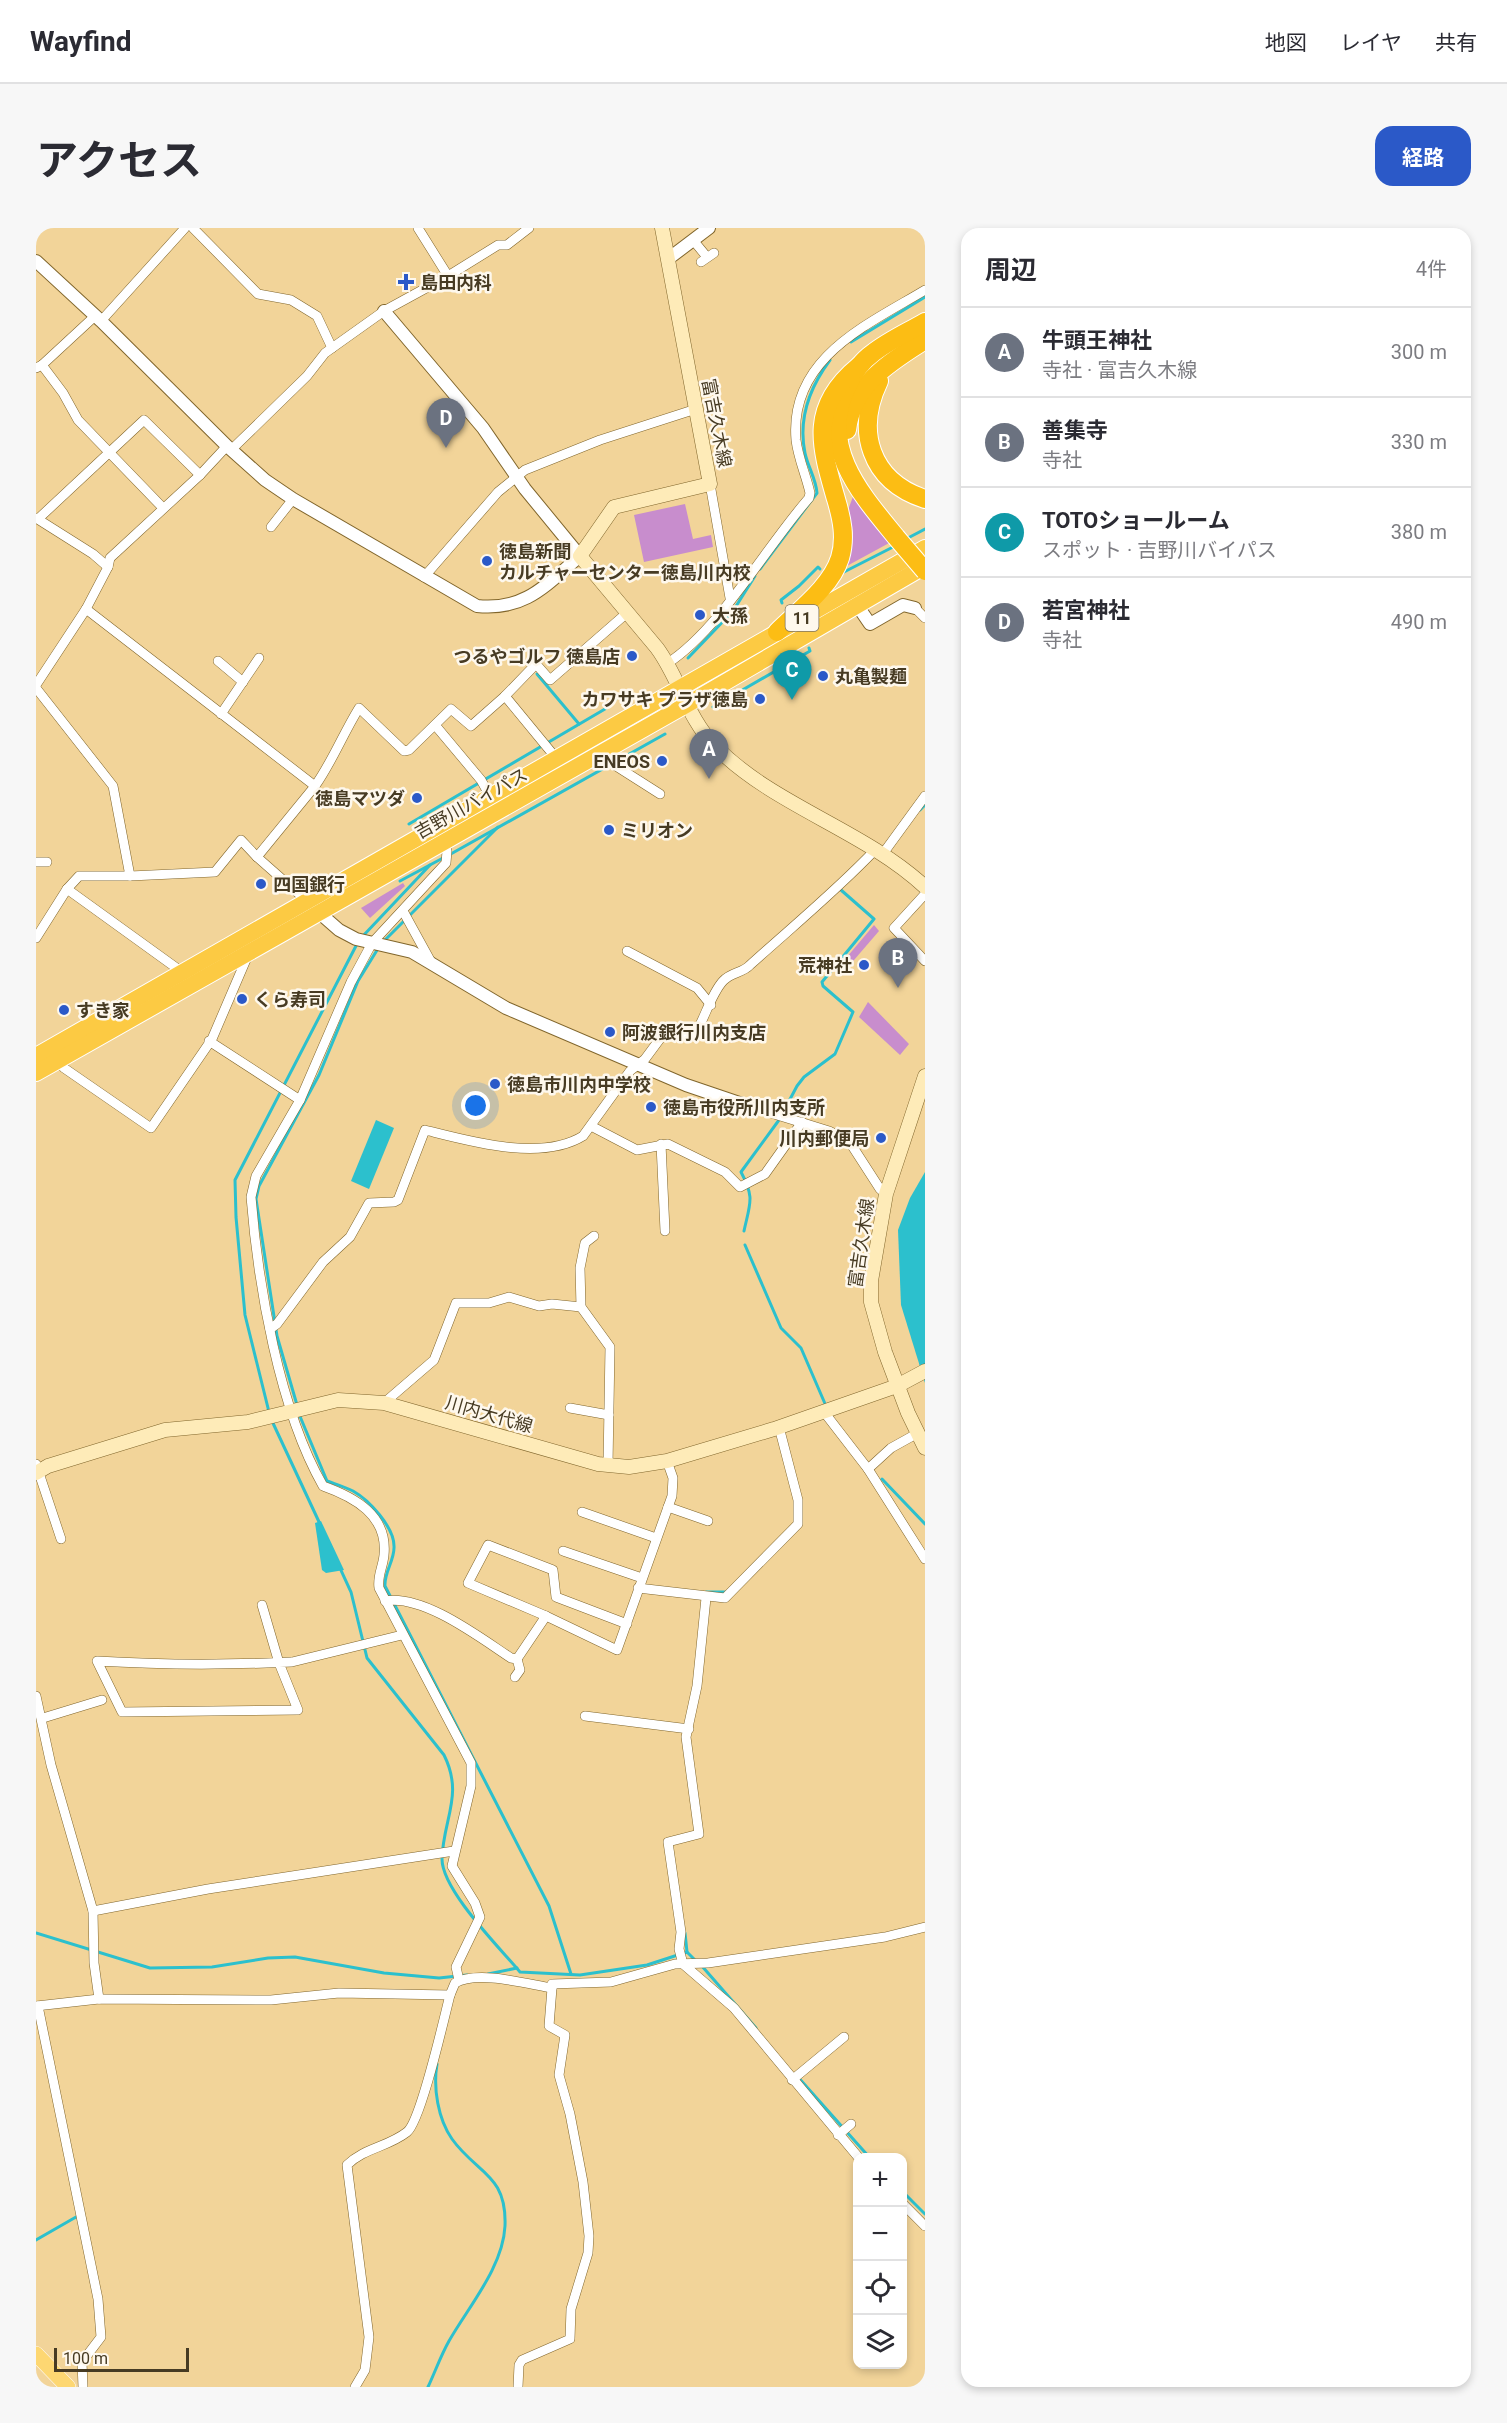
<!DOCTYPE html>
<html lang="ja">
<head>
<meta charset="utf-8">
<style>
	body { margin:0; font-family:Roboto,"Noto Sans JP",sans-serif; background:#f7f7f7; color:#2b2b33 }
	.controls { position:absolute; right:18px; bottom:18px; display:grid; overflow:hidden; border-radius:12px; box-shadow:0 3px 9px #0003 }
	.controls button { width:54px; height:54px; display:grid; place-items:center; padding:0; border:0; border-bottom:2px solid #e1e1e2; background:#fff; color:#2b2b33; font:30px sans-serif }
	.scale { position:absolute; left:18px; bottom:15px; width:135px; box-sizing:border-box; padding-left:6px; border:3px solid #473b23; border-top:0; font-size:16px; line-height:21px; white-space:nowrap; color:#473b23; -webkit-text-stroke:4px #fef8ed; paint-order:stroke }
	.you { position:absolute; left:440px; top:878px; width:21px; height:21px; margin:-15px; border:4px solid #fff; border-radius:50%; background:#1a73e8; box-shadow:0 0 0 9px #1a73e833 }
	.badge { display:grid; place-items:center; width:39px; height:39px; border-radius:50%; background:#2b59c8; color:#fff; font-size:20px; font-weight:700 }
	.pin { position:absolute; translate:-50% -50px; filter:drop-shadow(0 2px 3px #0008) }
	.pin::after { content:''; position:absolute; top:32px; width:21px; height:18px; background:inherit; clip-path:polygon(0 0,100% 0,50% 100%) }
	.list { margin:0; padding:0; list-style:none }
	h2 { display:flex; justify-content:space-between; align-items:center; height:78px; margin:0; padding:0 24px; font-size:26px }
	h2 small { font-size:20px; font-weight:400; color:#7c7c81 }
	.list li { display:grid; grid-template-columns:39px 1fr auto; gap:18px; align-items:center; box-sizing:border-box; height:90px; padding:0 24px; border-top:2px solid #e1e1e2 }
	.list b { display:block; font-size:22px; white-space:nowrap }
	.list p { margin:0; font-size:20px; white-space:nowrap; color:#7c7c81 }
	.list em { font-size:20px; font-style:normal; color:#7c7c81 }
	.icon { flex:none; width:33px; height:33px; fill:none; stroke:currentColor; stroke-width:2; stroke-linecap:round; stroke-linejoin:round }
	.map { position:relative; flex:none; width:889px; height:2159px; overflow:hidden; border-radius:18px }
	header { display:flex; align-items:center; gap:36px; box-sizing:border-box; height:84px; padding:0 30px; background:#fff; border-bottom:2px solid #e1e1e2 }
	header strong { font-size:28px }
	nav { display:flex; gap:33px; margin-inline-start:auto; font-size:21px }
	.intro { display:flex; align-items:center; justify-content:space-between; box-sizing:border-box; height:144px; padding:0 36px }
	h1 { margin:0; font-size:42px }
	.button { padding:15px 27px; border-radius:18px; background:#2b59c8; color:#fff; font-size:21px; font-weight:700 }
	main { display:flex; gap:36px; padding:0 36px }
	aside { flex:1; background:#fff; border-radius:18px; box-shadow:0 3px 9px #0003 }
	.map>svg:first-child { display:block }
	.green { fill:#c88dcd }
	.water { fill:#2cc0cd }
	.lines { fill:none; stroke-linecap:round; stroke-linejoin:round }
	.stream { stroke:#2cc0cd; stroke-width:3 }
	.minor-casing { stroke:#81662c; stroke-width:10 }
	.tertiary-casing { stroke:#81662c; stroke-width:14 }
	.secondary-casing { stroke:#81662c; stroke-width:15 }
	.primary-casing { stroke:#fff; stroke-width:16 }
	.trunk-casing { stroke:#fff; stroke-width:18 }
	.motorway-casing { stroke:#fff; stroke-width:20 }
	.minor { stroke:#fff; stroke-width:9 }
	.tertiary { stroke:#fff; stroke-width:12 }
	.secondary { stroke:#feebb8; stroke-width:14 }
	.primary { stroke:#fdd772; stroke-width:15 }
	.trunk { stroke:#fcca43; stroke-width:16 }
	.motorway { stroke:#fcbd14; stroke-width:18 }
	.motorway-bridge-casing { stroke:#fff; stroke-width:20; stroke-linecap:butt }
	.motorway-bridge { stroke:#fcbd14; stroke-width:18 }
	.poi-dot { fill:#2b59c8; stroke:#fef8ed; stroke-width:2 }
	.labels { text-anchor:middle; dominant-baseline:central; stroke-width:5; stroke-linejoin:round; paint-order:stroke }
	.shield { fill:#fef8ed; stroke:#7e7460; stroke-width:1.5 }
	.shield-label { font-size:16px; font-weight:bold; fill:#473b23 }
	.poi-label { font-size:18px; font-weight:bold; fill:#473b23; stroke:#fef8ed; text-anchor:start }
	.street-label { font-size:18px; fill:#473b23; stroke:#fef8ed }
</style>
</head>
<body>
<header>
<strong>Wayfind</strong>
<nav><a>地図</a><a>レイヤ</a><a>共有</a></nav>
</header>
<div class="intro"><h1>アクセス</h1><a class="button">経路</a></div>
<main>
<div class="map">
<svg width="889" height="2159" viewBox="0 0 889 2159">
	<rect width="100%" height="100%" fill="#f2d499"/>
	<g class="green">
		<path d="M818,266L855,314L809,339L817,305L812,282Z"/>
		<path d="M649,276L657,311L675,307L677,319L608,334L598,287Z"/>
		<path d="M367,655L369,658L334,690L325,680Z"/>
		<path d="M838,697L843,703L812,739L805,736Z"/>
		<path d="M832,774L873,816L864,827L823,789Z"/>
	</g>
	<g class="water">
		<path d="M340,892L358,900L333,961L315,953Z"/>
		<path d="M889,944V1155L865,1077L862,1002L874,970Z"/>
		<path d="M285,1293L308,1342L290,1345L286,1342L279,1295Z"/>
	</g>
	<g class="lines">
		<g class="stream">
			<path d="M815,114L889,69"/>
			<path d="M870,311L889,301"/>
			<path d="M724,341L781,265C780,251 772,239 769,225C762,191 774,159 794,132"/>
			<path d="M804,346L859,318"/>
			<path d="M746,375L745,372L763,358L782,339L784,341"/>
			<path d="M652,430L697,383L719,348"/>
			<path d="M501,446L543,496"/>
			<path d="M677,479L774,423L773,420"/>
			<path d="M884,582L889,577"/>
			<path d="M373,596L569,481L585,466"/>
			<path d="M413,627L629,506"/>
			<path d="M364,653L407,630"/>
			<path d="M326,709L394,637"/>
			<path d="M347,714L462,599"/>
			<path d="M708,1003C714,975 719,970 705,944L743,892L761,858L768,849L799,826L817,784L787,758L786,754L838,691L805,662"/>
			<path d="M709,1017L745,1100L765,1120L790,1178"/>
			<path d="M261,1177L241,1108L220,971L223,958L283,847L322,753L343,719"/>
			<path d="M233,1184L209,1087L200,989L199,952L322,714"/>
			<path d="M263,1186L291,1253C299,1256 309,1259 317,1263C333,1272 358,1299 358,1318C359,1332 348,1344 349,1358L513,1678L535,1746"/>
			<path d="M236,1193L284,1296"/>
			<path d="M846,1251L889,1296"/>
			<path d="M304,1340L315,1364L331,1430L408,1527C428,1567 407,1591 406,1631C406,1662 463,1719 484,1744L544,1747L611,1737L651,1724L660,1733"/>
			<path d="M670,1364H691"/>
			<path d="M0,1705L114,1740L176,1739L232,1730L259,1729L348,1745L403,1750L431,1747"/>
			<path d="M649,1705L651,1724"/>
			<path d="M665,1737L720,1800"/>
			<path d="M452,1746L481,1740"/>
			<path d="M761,1848L834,1930"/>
			<path d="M866,1963L889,1986"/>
			<path d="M0,2012L40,1989"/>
			<path d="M392,2159C399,2144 405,2127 413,2113C433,2078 467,2039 469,1998C471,1946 441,1946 416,1911C402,1891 397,1860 401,1836"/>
		</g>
		<g class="minor-casing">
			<g id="minor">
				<path d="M157,0L222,66L255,72L281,88L296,120"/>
				<path d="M657,12L671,29"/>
				<path d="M665,34L678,25"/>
				<path d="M412,48L462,17H471L493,0"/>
				<path d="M65,93L149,0"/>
				<path d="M6,137L59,88"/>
				<path d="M0,140L6,137L27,165L42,192L127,280"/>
				<path d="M195,222L271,148L289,125L348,83L412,48L382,0"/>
				<path d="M674,256L694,370"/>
				<path d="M0,290L57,326L72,339L50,381L0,457"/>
				<path d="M2,291L108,192L164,247"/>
				<path d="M235,299L257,271"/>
				<path d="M72,339L74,330L164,247L191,218"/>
				<path d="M388,349L462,264L489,242L564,212L660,181"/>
				<path d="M879,380L889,390"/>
				<path d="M50,381L279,558L221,629L272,674"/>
				<path d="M182,433L207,454"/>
				<path d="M632,435C684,401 730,319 773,270L774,265C770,247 762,230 760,212C753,130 831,97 889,62"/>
				<path d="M0,460L77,558L94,648H43L31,661L0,710"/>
				<path d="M469,468L520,530"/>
				<path d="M185,486L223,430"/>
				<path d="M399,497L445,552L454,568"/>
				<path d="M572,521L580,538L624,566"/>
				<path d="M279,558C296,534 307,506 323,480L368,523L373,522L415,481L435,498L469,468L500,436L514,452L592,384"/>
				<path d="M408,613L411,623L410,635L336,715L315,754L264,872L220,948L215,969C222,1057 243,1181 287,1258C318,1269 352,1287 348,1327C347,1339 341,1348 343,1360L435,1535V1558L416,1638L439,1675L444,1689L420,1739L423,1752"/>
				<path d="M846,627L889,568"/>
				<path d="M0,634H11"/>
				<path d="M94,648L179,644L205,612L221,629"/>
				<path d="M31,661L146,744"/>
				<path d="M889,666L858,700L889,733"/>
				<path d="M367,683L395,734"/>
				<path d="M591,723L661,760L675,777"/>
				<path d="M173,813L264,872"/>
				<path d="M22,833L28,840L115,900L176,811L212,727"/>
				<path d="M709,877L793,903L813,913L844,961L850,966"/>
				<path d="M555,898L601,922L632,916L689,944L704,959L729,946L766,894"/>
				<path d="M625,916L629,1003"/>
				<path d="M558,1008L549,1015L544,1040L545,1079L574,1119L572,1237"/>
				<path d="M234,1101L241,1096L287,1034L314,1009L333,975L358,974L362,972L389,902C433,913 505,934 547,908L594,843L609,831L629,804L659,806C669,790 675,766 687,753C695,744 707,745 714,737C756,699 800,663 839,622"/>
				<path d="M348,1175L398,1132L420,1075H453L473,1069L503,1078L516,1076L545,1079"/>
				<path d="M534,1180L573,1187"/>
				<path d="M788,1184L832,1241L889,1331"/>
				<path d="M0,1236L25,1311"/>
				<path d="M832,1241L855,1220L882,1205"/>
				<path d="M632,1279L672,1293"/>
				<path d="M546,1284L620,1310"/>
				<path d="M527,1323L606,1350"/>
				<path d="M602,1360L689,1370L762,1296V1272L743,1199"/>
				<path d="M670,1370L661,1458L650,1509L663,1606L632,1614L645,1704L643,1721L647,1736L698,1780L823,1930"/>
				<path d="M349,1373C387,1366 443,1409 475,1430L481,1431L510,1388L581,1422L636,1268L637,1250L631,1233"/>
				<path d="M226,1377L243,1435L262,1482L86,1484L61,1433C126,1437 191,1437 256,1434L366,1407"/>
				<path d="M510,1388L432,1355L452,1317L517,1342L520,1369L591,1396"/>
				<path d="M479,1449L484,1442L481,1431"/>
				<path d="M0,1468L15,1537L57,1683L58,1735L63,1771"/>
				<path d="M549,1488L653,1501"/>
				<path d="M7,1490L66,1472"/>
				<path d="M57,1683L172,1661L418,1623"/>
				<path d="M0,1778L63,1771L235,1772L303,1765L414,1767L419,1755C442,1742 491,1756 516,1760V1756L575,1754L639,1736L672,1735L849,1709L889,1699"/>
				<path d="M2,1778L62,2071L65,2109L46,2134L47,2159"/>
				<path d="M756,1852L808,1809"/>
				<path d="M802,1907L815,1896"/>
				<path d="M866,1975L889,1998"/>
				<path d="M319,2159L329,2142L333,2109L311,1937C328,1920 352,1919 371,1904C385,1893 408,1790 414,1767"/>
				<path d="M482,2159L483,2137L486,2132L534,2111L535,2081L552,2025L553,2008L547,1954L534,1886L523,1847L529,1807L513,1798L516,1760"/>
			</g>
		</g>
		<g class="tertiary-casing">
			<g id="tertiary">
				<path d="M632,31L673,0"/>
				<path d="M0,33L65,93L191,218L229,252L257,271L441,378C489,383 510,357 544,328L489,261L447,200L348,83"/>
				<path d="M821,377L834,396L867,377L879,380"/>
				<path d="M279,681L303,702L320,711L376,724L470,780L650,857L709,877"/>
			</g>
		</g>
		<g class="secondary-casing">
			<g id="secondary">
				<path d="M626,0L674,256L578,279L544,328L621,420C644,451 651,490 679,518C736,577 828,602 889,659"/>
				<path d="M889,848L850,966L835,1053V1074L849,1124L872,1185L889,1220"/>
				<path d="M0,1245L12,1238L129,1202L212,1194L302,1172L348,1175L562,1236L593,1239L631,1233L738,1201L861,1158L889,1143"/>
			</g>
		</g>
		<g class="primary-casing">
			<path id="primary" d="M0,2126L32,2159"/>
		</g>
		<g class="trunk-casing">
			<g id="trunk">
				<path d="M0,828L889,320"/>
				<path d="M0,845L650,477L889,338"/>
			</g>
		</g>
		<g class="motorway-casing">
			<g id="motorway">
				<path d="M843,153C819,203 834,253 889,271"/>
				<path d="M811,202C816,157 854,134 889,112"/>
				<path d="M860,309C825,266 783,220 810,161C816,147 824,134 837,125C852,113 872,104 889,94"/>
				<path d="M741,404C762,383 795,359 804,330C810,310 806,291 800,271C784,216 773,179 823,138"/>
			</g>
		</g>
		<use href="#minor" class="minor"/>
		<use href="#tertiary" class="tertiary"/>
		<use href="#secondary" class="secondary"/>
		<use href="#primary" class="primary"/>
		<use href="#trunk" class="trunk"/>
		<use href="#motorway" class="motorway"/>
		<g class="motorway-bridge-casing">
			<path id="motorway-bridge" d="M860,309L889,343"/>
		</g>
		<use href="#motorway-bridge" class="motorway-bridge"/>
	</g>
	<g class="poi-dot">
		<path d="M367 45h6v6h6v6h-6v6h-6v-6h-6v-6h6z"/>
		<circle cx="451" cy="333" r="6"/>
		<circle cx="664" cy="387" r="6"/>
		<circle cx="596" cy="428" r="6"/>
		<circle cx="787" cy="448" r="6"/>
		<circle cx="724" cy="471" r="6"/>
		<circle cx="626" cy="533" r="6"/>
		<circle cx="381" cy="570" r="6"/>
		<circle cx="573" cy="602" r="6"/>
		<circle cx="225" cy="656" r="6"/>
		<circle cx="828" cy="737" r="6"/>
		<circle cx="206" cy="771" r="6"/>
		<circle cx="28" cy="782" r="6"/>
		<circle cx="574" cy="804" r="6"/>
		<circle cx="459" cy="856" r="6"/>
		<circle cx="615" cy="879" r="6"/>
		<circle cx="845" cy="910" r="6"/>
	</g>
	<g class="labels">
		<rect class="shield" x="749.5" y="377" width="33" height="26" rx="4.5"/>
		<g class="shield-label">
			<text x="766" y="390">11</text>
		</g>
		<g class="poi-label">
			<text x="384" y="54">島田内科</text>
			<text x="463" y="323">徳島新聞<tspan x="463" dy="21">カルチャーセンター徳島川内校</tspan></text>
			<text x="676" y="387">大孫</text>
			<text x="584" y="428" text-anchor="end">つるやゴルフ 徳島店</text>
			<text x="799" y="448">丸亀製麺</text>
			<text x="712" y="471" text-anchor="end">カワサキ プラザ徳島</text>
			<text x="614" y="533" text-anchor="end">ENEOS</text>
			<text x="369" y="570" text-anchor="end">徳島マツダ</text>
			<text x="585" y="602">ミリオン</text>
			<text x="237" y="656">四国銀行</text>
			<text x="816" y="737" text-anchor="end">荒神社</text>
			<text x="218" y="771">くら寿司</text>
			<text x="40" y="782">すき家</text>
			<text x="586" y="804">阿波銀行川内支店</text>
			<text x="471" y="856">徳島市川内中学校</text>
			<text x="627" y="879">徳島市役所川内支所</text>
			<text x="833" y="910" text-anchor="end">川内郵便局</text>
		</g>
		<g class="street-label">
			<text transform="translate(681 195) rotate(79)">富吉久木線</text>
			<text transform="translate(435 575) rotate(-29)">吉野川バイパス</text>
			<text transform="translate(825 1015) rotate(-82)">富吉久木線</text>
			<text transform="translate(453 1186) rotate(16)">川内大代線</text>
		</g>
	</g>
</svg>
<div class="controls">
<button>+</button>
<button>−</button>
<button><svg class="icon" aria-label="locate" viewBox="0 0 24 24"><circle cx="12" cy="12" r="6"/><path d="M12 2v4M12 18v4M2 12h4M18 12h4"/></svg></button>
<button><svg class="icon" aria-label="layers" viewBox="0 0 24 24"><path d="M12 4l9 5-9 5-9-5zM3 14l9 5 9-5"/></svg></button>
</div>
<div class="scale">100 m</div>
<div class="you"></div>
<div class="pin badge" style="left:673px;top:551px;background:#6b7280">A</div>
<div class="pin badge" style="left:862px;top:760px;background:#6b7280">B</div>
<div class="pin badge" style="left:756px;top:472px;background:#0f9aa8">C</div>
<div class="pin badge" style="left:410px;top:220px;background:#6b7280">D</div>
</div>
<aside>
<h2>周辺<small>4件</small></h2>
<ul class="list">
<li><span class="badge" style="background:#6b7280">A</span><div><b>牛頭王神社</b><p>寺社 · 富吉久木線</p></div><em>300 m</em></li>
<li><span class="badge" style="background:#6b7280">B</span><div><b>善集寺</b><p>寺社</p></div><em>330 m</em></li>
<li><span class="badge" style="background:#0f9aa8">C</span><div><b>TOTOショールーム</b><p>スポット · 吉野川バイパス</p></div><em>380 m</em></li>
<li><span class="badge" style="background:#6b7280">D</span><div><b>若宮神社</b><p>寺社</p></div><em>490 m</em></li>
</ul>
</aside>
</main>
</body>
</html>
